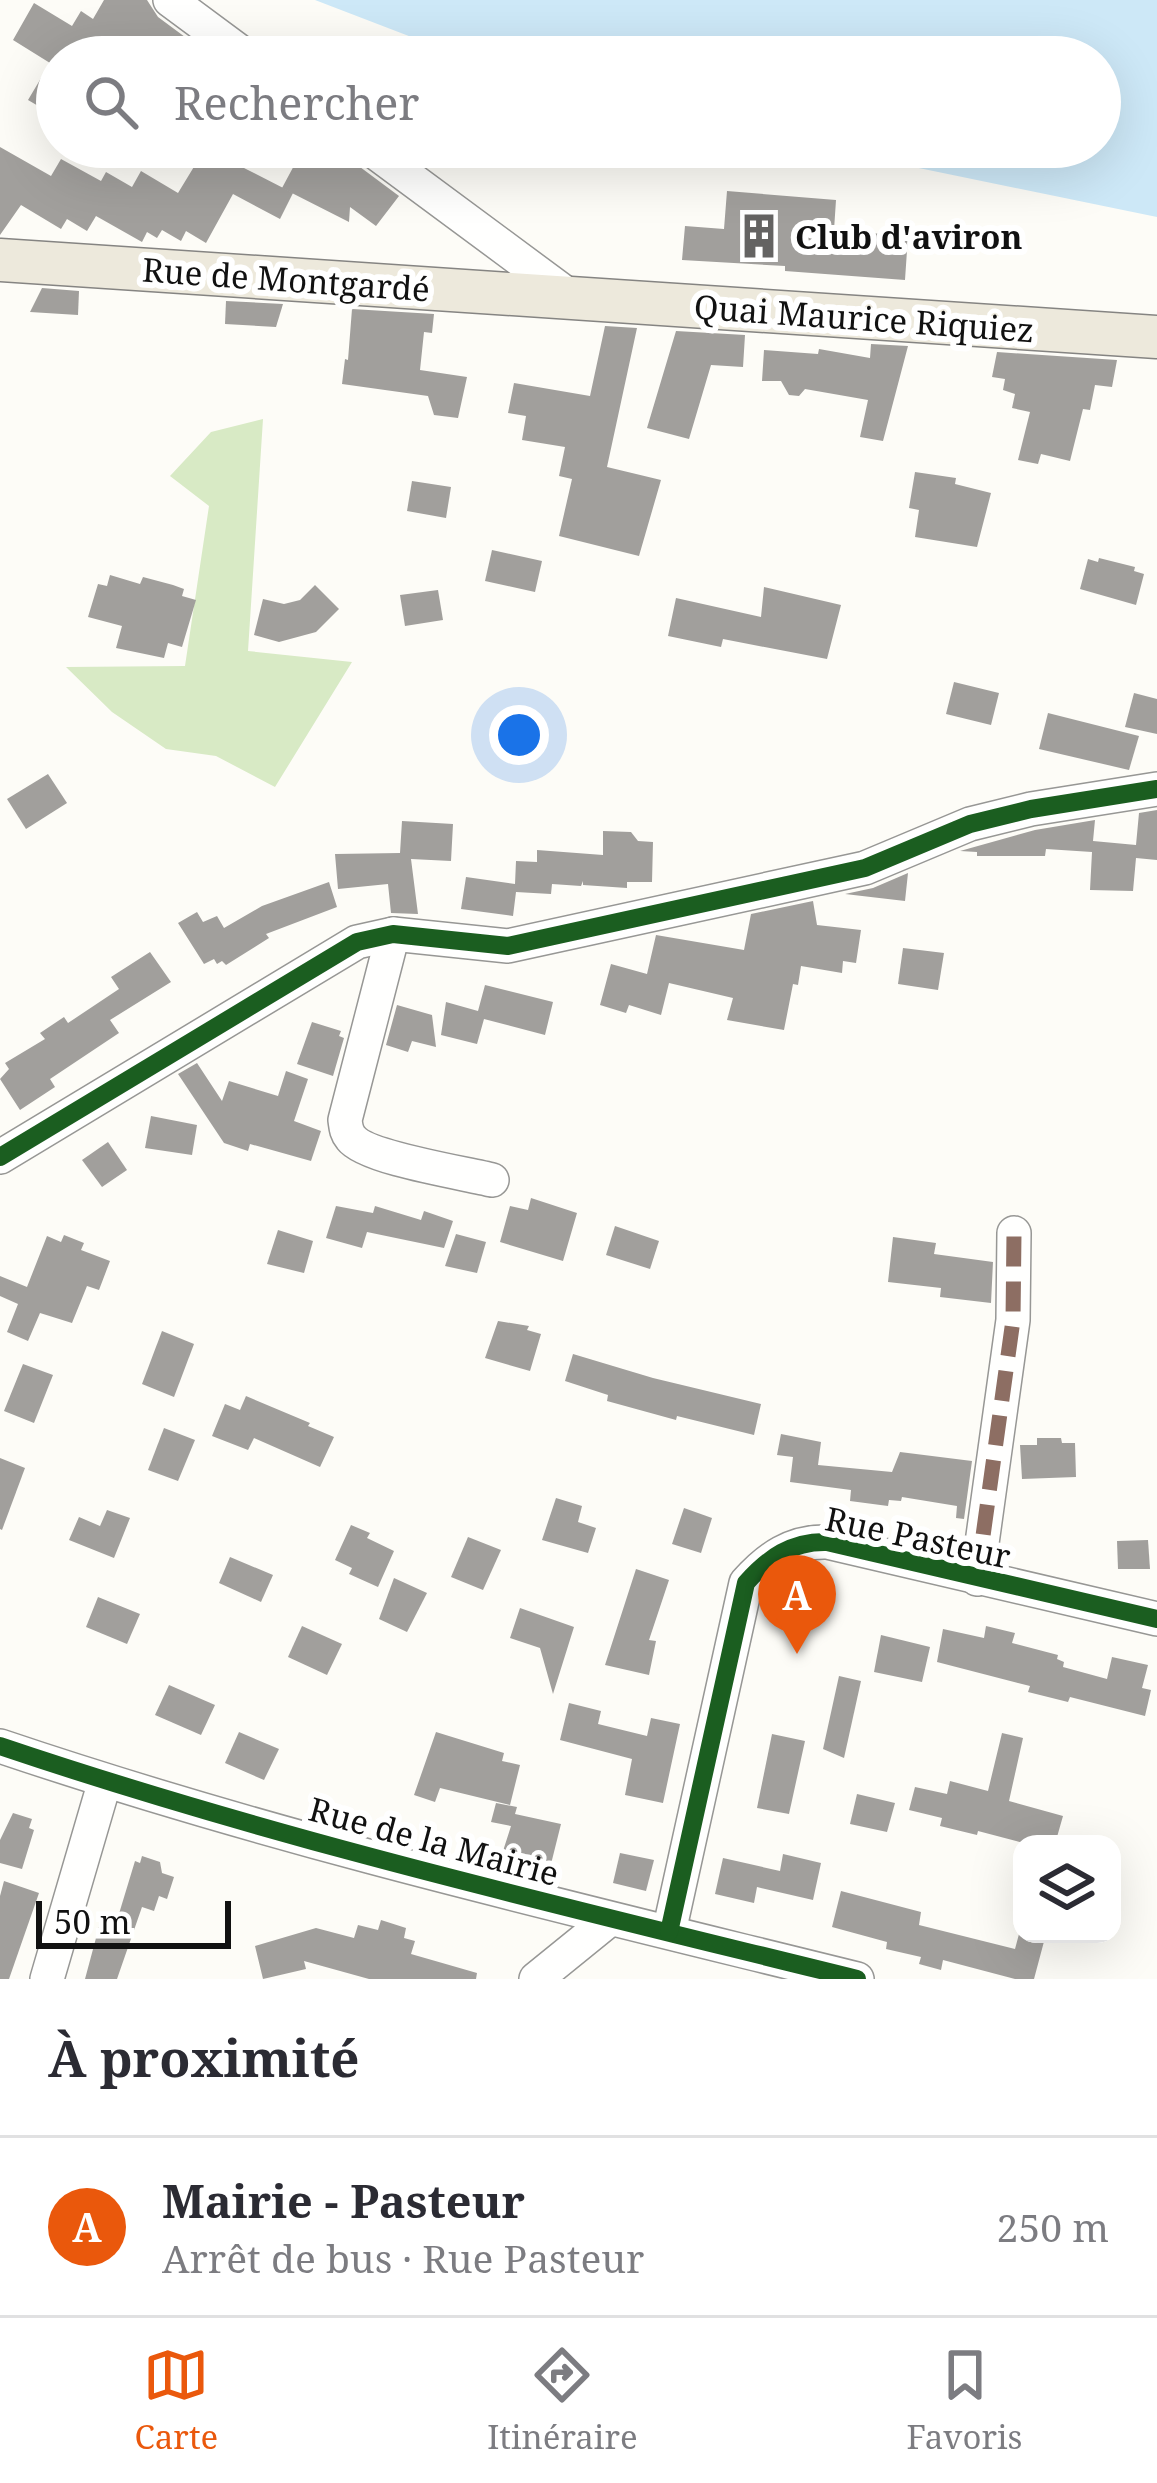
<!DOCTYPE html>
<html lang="fr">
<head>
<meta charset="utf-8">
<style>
	body { margin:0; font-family:"Noto Serif",serif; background:#f2f2f3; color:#2b2b33 }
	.controls { position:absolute; right:36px; bottom:36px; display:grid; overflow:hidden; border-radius:24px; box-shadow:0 12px 48px #0002 }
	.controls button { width:108px; height:108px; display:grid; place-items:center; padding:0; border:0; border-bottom:3px solid #e1e1e2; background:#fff; color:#2b2b33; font:60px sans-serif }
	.scale { position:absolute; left:36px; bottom:30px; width:195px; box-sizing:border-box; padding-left:12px; border:6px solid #111; border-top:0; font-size:33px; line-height:42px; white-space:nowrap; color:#111; -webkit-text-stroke:9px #fff; paint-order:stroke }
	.you { position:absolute; left:519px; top:735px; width:42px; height:42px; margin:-30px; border:9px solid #fff; border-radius:50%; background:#1a73e8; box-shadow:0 0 0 18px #1a73e833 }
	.badge { display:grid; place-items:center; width:78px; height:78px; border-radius:50%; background:#ea580c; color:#fff; font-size:39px; font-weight:700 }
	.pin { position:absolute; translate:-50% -99px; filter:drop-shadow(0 3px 6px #0008) }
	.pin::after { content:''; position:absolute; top:63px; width:42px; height:36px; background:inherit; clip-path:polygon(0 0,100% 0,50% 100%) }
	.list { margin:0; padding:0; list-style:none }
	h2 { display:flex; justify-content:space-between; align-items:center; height:156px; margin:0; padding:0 48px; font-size:51px }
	h2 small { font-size:39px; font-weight:400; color:#7c7c81 }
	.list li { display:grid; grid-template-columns:78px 1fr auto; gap:36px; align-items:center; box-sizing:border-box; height:180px; padding:0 48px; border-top:3px solid #e1e1e2 }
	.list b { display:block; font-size:45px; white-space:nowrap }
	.list p { margin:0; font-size:39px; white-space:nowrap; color:#7c7c81 }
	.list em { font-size:39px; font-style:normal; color:#7c7c81 }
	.icon { flex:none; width:66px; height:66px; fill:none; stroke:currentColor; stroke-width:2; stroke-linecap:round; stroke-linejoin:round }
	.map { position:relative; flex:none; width:1157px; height:1979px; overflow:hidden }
	.search { position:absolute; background:#fff; box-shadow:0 12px 48px #0002; left:36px; right:36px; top:36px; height:132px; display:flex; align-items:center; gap:30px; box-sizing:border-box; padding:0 42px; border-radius:66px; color:#7c7c81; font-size:45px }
	.sheet { height:336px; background:#fff }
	nav { display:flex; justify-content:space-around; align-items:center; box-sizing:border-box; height:168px; border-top:3px solid #e1e1e2; background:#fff; font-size:33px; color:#7c7c81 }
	nav a { display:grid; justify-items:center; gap:6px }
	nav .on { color:#ea580c }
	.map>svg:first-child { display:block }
	.forest { fill:#d8eac5 }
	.water { fill:#cde8f7 }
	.building { fill:#a19f9c }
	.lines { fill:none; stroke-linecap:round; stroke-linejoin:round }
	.minor-casing { stroke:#979795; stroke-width:36 }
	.major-casing { stroke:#858482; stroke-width:45 }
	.minor { stroke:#fffffe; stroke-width:33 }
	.major { stroke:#ede9dc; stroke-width:42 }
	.quiet { stroke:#8d6e63; stroke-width:15; stroke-dasharray:30 15; stroke-linecap:butt }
	.cycleway-casing { stroke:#fff; stroke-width:26 }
	.cycleway { stroke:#1b5e20; stroke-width:18 }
	.labels { text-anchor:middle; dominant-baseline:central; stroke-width:12; stroke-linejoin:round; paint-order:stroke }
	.poi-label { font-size:33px; font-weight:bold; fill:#111; stroke:#fff; text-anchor:start }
	.street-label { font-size:33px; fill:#111; stroke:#fff }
</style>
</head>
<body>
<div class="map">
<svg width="1157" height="1979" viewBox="0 0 1157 1979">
	<rect width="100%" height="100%" fill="#fdfcf7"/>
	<path class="forest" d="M263,419L248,651L352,662L275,787L216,756L166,749L112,712L66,667L185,666L209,506L170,476L211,432Z"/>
	<path class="water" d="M315,0H1157V217L817,147H1100V57H477L427,43Z"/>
	<g class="building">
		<path d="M104,0H147L158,17L212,57H57V117L28,100L50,63L13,40L34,3L72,26L81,11L93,19Z"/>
		<path d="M0,147L51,176L61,159L101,181L106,172L132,187L141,171L178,193L206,147L225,158L231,147H255L244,168L293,193L280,219L233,194L206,243L186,231L181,241L162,230L157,238L147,232L142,242L96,216L87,231L67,219L61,229L21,205L0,235Z"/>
		<path d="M304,147H347L356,164L399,196L376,226L350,207L349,222L282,188Z"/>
		<path d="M727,191L836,200L834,230L908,236L905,280L785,271V266L682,260L685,226L724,229Z"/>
		<path d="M42,288L79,291L78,315L30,312Z"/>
		<path d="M226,301L283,304L276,327L225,324Z"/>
		<path d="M352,309L434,314L432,333L424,332L420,370L467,377L458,418L434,415L428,396L342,384L345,359L348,360Z"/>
		<path d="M605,326L637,328L607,467L661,480L639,556L559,536L572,479L559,476L565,447L522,440L526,416L508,413L514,383L590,396Z"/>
		<path d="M676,331L745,335L743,367L711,365L689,439L647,428Z"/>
		<path d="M871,344L908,346L883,441L860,437L868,400L805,389L799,396L789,395L781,381H762L764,350L818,354L819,349L870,358Z"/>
		<path d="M997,352L1117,360L1112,387L1095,385L1090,410L1083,409L1070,461L1041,454L1038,464L1018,460L1030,412L1012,408L1015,394L1003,390L1005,379L992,377Z"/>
		<path d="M915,472L956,478L955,484L991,493L977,547L915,537L919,510L909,508Z"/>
		<path d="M412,481L451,487L446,518L407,511Z"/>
		<path d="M492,550L542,561L535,592L485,581Z"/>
		<path d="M1099,558L1135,567L1134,571L1144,574L1136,605L1080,589L1088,559L1098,562Z"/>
		<path d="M110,575L140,584L143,577L173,585L184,589L182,596L196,600L182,647L168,643L164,658L116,648L122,626L88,617L98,584L107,586Z"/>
		<path d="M315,585L339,609L316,632L279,642L254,635L263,599L284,604L300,600Z"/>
		<path d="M764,587L841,605L827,659L723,639L721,647L668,636L676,598L761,617Z"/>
		<path d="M438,590L443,620L405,626L400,595Z"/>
		<path d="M954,682L999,693L991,725L946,714Z"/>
		<path d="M1134,693L1157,699V734L1125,727Z"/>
		<path d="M1048,713L1139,736L1129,770L1039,749Z"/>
		<path d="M48,774L67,803L26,829L7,799Z"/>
		<path d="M1157,810V860L1136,858L1133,891L1090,890L1092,852L1046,849L1045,856H977V852L960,851L1035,830L1095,820L1093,841L1136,845L1139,813Z"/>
		<path d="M402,821L453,824L451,861L411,859L418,914L391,913L388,884L338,889L335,854L400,853Z"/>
		<path d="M603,831L631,832L638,841L653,842L652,882H627V888L583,885V881L581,886L552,884L551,894L516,892L513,916L461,909L466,877L515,884L516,861L537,862V850L603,855Z"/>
		<path d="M908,873L905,901L845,894L873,888Z"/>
		<path d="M329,882L337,907L266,934L269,938L226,965L222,961L217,964L214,959L204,964L178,923L197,912L203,922L217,916L224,928L262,906Z"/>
		<path d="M813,901L817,925L861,930L856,963L843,961L842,973L801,966L798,985L793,984L784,1030L727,1020L733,998L669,983L661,1015L629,1005L626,1013L600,1005L611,964L647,974L656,935L744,950L751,914Z"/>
		<path d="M903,948L944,953L938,990L898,984Z"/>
		<path d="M150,952L171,982L110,1020L119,1033L50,1079L55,1087L20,1110L0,1079L9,1069L5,1063L45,1039L40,1033L64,1017L68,1023L119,989L111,977Z"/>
		<path d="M485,985L553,1002L545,1035L484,1019L477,1044L441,1035L446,1002L478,1011Z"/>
		<path d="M397,1005L432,1015L436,1047L412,1041L408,1052L386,1045Z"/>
		<path d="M312,1022L341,1031L339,1036L344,1038L333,1076L297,1064Z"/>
		<path d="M197,1063L222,1101L229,1081L278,1096L286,1071L308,1079L294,1121L321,1131L311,1161L250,1144L248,1151L224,1143L178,1074Z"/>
		<path d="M151,1116L197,1125L192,1155L145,1148Z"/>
		<path d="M108,1142L127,1170L102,1187L82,1160Z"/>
		<path d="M531,1198L577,1213L563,1261L500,1242L510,1206L528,1210Z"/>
		<path d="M336,1206L373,1213L375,1206L421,1220L424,1211L453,1221L444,1248L367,1232L362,1248L326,1238Z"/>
		<path d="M615,1226L659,1241L650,1269L606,1255Z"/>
		<path d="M278,1230L313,1241L304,1273L267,1264Z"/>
		<path d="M456,1234L486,1242L477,1273L445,1266Z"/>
		<path d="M64,1235L84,1243L81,1250L110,1261L99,1290L87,1286L72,1323L40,1313L28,1341L7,1332L18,1304L0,1296V1276L27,1287L47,1236L61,1242Z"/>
		<path d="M893,1237L936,1243L934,1254L993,1262L991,1303L940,1297L941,1288L888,1282Z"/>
		<path d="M498,1321L529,1326L527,1330L541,1334L530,1371L485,1358Z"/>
		<path d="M162,1331L194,1344L174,1397L142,1384Z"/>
		<path d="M573,1354L653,1378L761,1404L754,1435L677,1416L676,1420L607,1401L608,1395L565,1381Z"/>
		<path d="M23,1364L53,1375L34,1423L4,1411Z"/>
		<path d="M246,1396L310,1423L308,1426L334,1437L320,1467L254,1438L248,1450L212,1436L225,1404L240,1410Z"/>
		<path d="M164,1428L195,1440L178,1481L148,1470Z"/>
		<path d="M781,1434L821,1442L818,1465L892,1472L900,1452L972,1461L964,1519L956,1518L957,1506L902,1497L901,1501L889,1500L888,1506L850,1501L851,1490L790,1482L793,1457L777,1455Z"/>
		<path d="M1037,1438H1061L1062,1443H1075L1076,1477L1022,1479L1020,1445H1037Z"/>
		<path d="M0,1458L25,1468L2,1530L0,1529Z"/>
		<path d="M556,1498L582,1506L578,1522L596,1528L588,1553L542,1540Z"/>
		<path d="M684,1508L712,1518L701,1553L672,1544Z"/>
		<path d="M107,1510L130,1518L114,1558L69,1540L79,1517L100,1526Z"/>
		<path d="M351,1525L370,1533L367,1538L394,1551L378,1587L349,1574L352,1568L335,1560Z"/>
		<path d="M468,1537L501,1550L483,1590L451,1577Z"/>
		<path d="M1148,1540L1150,1569H1118L1117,1541Z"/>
		<path d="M230,1557L273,1575L261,1602L219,1583Z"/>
		<path d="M636,1569L669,1580L649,1640L656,1641L649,1675L605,1665Z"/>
		<path d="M394,1578L427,1593L407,1632L379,1619Z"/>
		<path d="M98,1597L140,1614L127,1644L86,1627Z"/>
		<path d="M520,1608L574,1627L553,1694L540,1648L510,1638Z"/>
		<path d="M302,1626L342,1644L327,1675L288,1657Z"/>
		<path d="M986,1626L1015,1633L1012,1643L1058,1655L1057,1659L1064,1662L1063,1667L1107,1679L1112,1657L1148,1665L1142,1688L1151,1690L1145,1716L1070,1697L1068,1702L1028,1692L1030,1686L937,1662L943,1629L984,1638Z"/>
		<path d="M881,1635L930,1647L922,1682L874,1672Z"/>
		<path d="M839,1676L861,1681L844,1758L823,1749Z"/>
		<path d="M169,1685L215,1705L201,1735L155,1715Z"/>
		<path d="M569,1703L601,1711L598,1724L647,1736L651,1718L680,1724L663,1803L625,1795L632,1759L560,1740Z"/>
		<path d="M239,1732L279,1749L264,1780L225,1763Z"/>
		<path d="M436,1732L504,1753L502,1761L520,1765L510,1805L440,1788L435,1802L414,1795Z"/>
		<path d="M1002,1733L1023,1738L1009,1801L1063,1816L1055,1844H1027L978,1831L977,1835L940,1826L942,1818L909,1810L915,1787L947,1794L950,1781L988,1791Z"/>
		<path d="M772,1734L805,1741L789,1814L757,1808Z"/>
		<path d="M857,1794L895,1803L887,1832L850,1824Z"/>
		<path d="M496,1803L517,1807L515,1814L561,1824L551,1864L503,1851L511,1826L491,1822Z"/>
		<path d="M13,1813L32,1819L29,1828L34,1830L22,1869L0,1863V1840Z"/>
		<path d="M620,1853L654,1860L646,1891L613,1883Z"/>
		<path d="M783,1854L821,1863L813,1900L757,1887L754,1903L715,1894L723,1858L780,1871Z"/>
		<path d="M142,1856L160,1862L162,1873L174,1877L167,1899L159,1896L154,1911L142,1907L117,1979H85L103,1912L118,1917L135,1861L140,1863Z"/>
		<path d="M4,1881L39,1893L9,1979H0V1896Z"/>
		<path d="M841,1891L921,1912L919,1925L1015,1949L1019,1934H1046L1034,1979H1015L943,1960L941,1970L919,1964L921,1957L886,1949L887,1942L832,1927Z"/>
		<path d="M381,1920L406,1928L404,1938L415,1941L411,1954L477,1973L476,1979H369L304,1961L306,1969L263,1979L255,1946L316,1928L354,1938L358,1925L378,1930Z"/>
	</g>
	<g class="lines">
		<g class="minor-casing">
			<g id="minor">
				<path d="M170,0L247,57"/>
				<path d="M368,147L572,298"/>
				<path d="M393,934L345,1120C346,1127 346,1132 351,1138C366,1158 464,1173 492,1180"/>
				<path d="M0,1157L357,942L393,934L508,946L865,868L970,824L1031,809L1157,789"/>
				<path d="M977,1579L1013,1320L1014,1233"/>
				<path d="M0,1746C281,1841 570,1908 857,1979"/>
				<path d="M669,1932L746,1583C768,1558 792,1541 827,1542L1157,1619"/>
				<path d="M47,1979L105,1781"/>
				<path d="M536,1979L610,1919"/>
			</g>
		</g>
		<g class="major-casing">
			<path id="major" d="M0,260L1157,337"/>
		</g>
		<use href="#minor" class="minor"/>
		<use href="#major" class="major"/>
		<path class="quiet" d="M977,1579L1013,1320L1014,1233"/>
		<g class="cycleway-casing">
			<g id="cycleway">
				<path d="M0,1157L357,942L393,934L508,946L865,868L970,824L1031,809L1157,789"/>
				<path d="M0,1746C281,1841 570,1908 857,1979"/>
				<path d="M669,1932L746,1583C768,1558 792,1541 827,1542L1157,1619"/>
			</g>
		</g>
		<use href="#cycleway" class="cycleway"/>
	</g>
	<defs>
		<g id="building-bare" transform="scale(3.6)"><path d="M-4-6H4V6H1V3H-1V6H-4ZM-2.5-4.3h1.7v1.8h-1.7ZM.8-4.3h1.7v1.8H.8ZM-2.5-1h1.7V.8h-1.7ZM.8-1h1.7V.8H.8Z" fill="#646362" stroke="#fff" stroke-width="2.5" paint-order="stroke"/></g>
	</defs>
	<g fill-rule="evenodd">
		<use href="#building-bare" x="759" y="236"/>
	</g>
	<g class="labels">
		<g class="poi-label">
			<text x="795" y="236">Club d'aviron</text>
		</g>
		<g class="street-label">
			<text transform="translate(286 279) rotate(4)">Rue de Montgardé</text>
			<text transform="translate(864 318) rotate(4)">Quai Maurice Riquiez</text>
			<text transform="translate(918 1537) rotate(12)">Rue Pasteur</text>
			<text transform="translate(434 1841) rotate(15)">Rue de la Mairie</text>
		</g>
	</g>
</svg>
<div class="controls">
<button><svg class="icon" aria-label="layers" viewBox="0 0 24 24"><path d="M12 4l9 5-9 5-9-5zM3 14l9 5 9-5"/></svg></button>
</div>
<div class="scale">50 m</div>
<div class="you"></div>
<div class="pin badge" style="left:797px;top:1654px">A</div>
<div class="search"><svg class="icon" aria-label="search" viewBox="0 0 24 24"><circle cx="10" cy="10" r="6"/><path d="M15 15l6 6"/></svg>Rechercher</div>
</div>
<section class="sheet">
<h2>À proximité<small></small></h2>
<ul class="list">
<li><span class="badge">A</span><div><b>Mairie - Pasteur</b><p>Arrêt de bus · Rue Pasteur</p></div><em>250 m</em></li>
</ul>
</section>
<nav>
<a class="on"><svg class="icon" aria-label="map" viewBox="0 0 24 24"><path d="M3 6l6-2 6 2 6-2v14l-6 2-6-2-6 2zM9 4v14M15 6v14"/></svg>Carte</a>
<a><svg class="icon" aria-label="directions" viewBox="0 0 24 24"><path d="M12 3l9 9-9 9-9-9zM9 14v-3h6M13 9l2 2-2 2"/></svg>Itinéraire</a>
<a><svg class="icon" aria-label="saved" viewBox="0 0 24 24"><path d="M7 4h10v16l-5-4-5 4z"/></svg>Favoris</a>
</nav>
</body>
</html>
